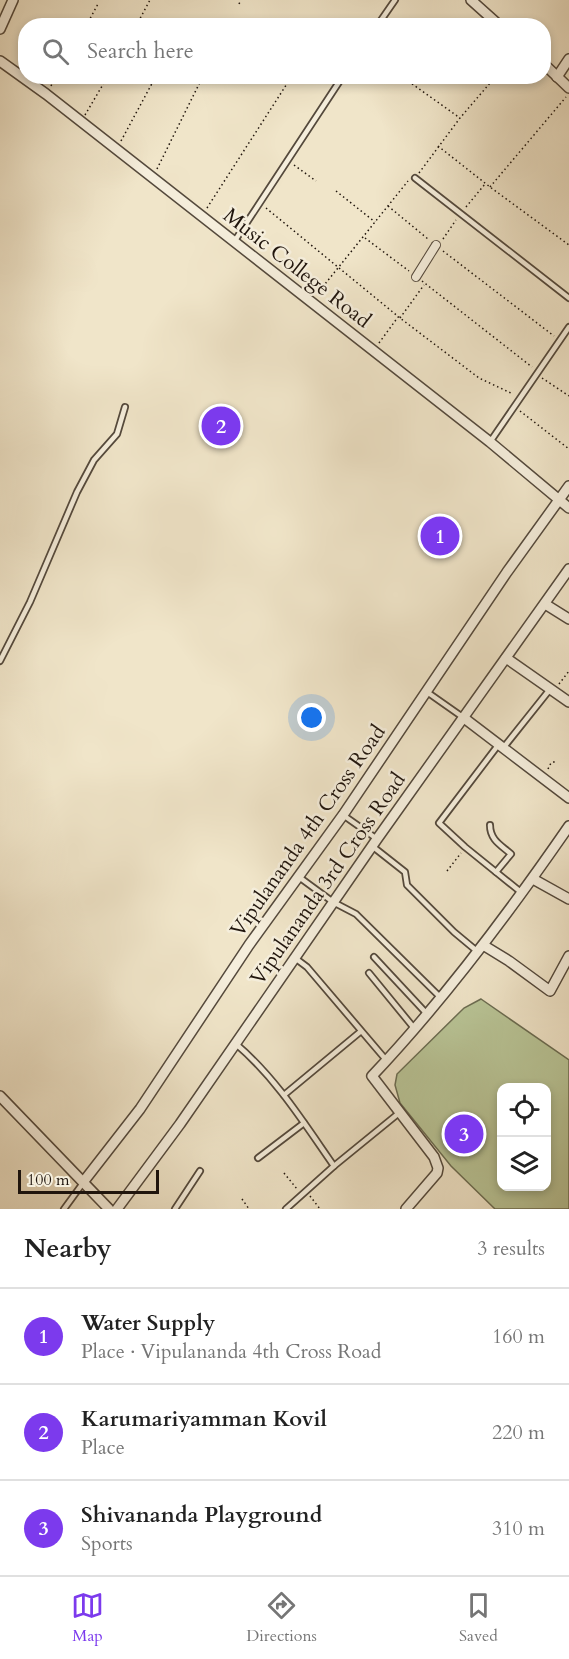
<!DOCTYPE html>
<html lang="en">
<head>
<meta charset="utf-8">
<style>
	body { margin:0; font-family:Cardo,serif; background:#f2f2f2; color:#222 }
	.controls { position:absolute; right:18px; bottom:18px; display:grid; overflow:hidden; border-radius:12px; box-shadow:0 3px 9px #0003 }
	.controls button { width:54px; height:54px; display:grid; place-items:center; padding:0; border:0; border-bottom:2px solid #e0e0e0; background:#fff; color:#222; font:30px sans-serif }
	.scale { position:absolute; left:18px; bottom:15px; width:141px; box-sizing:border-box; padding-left:6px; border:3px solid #20150d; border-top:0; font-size:16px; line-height:21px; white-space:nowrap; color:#20150d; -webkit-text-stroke:4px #f5eedc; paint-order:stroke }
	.you { position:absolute; left:312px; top:718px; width:21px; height:21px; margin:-15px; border:4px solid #fff; border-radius:50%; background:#1a73e8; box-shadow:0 0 0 9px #1a73e833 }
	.badge { display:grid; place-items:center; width:39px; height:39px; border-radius:50%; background:#7c3aed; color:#fff; font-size:20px; font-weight:700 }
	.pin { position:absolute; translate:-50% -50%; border:3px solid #fff; box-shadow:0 2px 6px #0006 }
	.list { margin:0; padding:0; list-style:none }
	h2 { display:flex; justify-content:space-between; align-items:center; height:78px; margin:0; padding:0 24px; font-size:26px }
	h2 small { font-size:20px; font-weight:400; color:#767676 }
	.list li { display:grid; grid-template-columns:39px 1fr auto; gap:18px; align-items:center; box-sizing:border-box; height:96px; padding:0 24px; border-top:2px solid #e0e0e0 }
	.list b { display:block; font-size:22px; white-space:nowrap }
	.list p { margin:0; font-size:20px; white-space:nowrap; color:#767676 }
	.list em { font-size:20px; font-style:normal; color:#767676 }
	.icon { flex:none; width:33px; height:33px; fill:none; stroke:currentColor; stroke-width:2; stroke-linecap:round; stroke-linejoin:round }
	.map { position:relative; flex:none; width:569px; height:1209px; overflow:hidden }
	.search { position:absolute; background:#fff; box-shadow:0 3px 9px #0003; left:18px; right:18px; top:18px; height:66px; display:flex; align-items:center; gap:15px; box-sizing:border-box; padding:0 21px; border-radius:24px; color:#767676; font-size:22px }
	.sheet { height:366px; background:#fff }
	nav { display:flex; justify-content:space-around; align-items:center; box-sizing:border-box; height:84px; border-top:2px solid #e0e0e0; background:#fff; font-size:16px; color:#767676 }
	nav a { display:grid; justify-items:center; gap:3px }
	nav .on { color:#7c3aed }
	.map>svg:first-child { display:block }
	.green { fill:#b9c597; stroke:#6c6d52; stroke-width:1.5; fill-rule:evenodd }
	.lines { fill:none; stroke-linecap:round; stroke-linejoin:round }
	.service-casing { stroke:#54493c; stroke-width:8 }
	.pedestrian-casing { stroke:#54493c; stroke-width:10 }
	.minor-casing { stroke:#54493c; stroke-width:12 }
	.path { stroke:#20150d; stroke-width:1.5; stroke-dasharray:1.5 3; stroke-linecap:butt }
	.service { stroke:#f5eedc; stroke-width:4.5 }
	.pedestrian { stroke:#f5eedc; stroke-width:8 }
	.minor { stroke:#f5eedc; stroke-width:9 }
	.labels { text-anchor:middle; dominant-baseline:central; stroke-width:5; stroke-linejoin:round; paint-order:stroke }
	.street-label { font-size:21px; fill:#20150d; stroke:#f5eedc }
</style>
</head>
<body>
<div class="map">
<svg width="569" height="1209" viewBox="0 0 569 1209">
	<rect width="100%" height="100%" fill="#f0e5c9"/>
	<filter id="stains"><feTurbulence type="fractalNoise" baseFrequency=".00333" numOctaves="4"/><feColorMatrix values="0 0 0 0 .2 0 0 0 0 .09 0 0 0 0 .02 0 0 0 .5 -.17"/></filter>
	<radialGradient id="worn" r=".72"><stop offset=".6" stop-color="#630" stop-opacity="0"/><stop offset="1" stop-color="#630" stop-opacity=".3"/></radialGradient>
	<path class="green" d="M481,999L569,1060V1209H495L451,1166L400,1103L395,1085L397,1074L464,1008ZM502,1088H546V1186H502Z"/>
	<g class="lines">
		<g class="service-casing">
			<g id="service">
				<path d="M377,26L395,0"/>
				<path d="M415,178L569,298"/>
				<path d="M234,242L343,76"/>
				<path d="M490,442L569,327"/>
				<path d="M0,661L30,602L77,492L94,460L117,434L125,407"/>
				<path d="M427,692L464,718"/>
				<path d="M499,744L439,823L465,847L522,893"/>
				<path d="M504,747L551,688"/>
				<path d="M343,815L377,839"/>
				<path d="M490,825C490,840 501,845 511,854L496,872"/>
				<path d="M372,846L405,872L407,885L454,932L478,952"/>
				<path d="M299,877L333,902L356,914L440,997"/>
				<path d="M374,957L427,1014"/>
				<path d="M295,958L307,967L387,1061"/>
				<path d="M369,973L414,1028"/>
				<path d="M236,1044C276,1078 304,1123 334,1166"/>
				<path d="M284,1095L360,1032"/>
				<path d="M258,1158L304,1123"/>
				<path d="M64,1209L83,1183"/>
				<path d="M175,1209L200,1171"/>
				<path d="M286,1209L334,1166L399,1113"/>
			</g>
		</g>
		<g class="pedestrian-casing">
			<path id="pedestrian" d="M416,277L436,245"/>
		</g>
		<g class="minor-casing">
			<g id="minor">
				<path d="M471,0L500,26"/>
				<path d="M0,29L13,0"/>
				<path d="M0,61L46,94L490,442L569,508"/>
				<path d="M544,64L569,88"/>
				<path d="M557,77L569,59"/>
				<path d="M545,604L569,619"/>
				<path d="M506,658L569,702"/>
				<path d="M464,718L569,798"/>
				<path d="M533,879L569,899"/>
				<path d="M483,945L509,961L550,991L569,956"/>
				<path d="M0,1096L109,1209"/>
				<path d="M84,1181L140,1109L249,945L343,815L507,572L569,486"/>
				<path d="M117,1209L180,1124L377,839L569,569"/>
				<path d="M406,1209L437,1173L438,1168L434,1157L372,1076C445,999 509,913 569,826"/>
			</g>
		</g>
		<g class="path">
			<path d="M239,4L241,0"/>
			<path d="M86,26L98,4"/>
			<path d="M136,26L150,0"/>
			<path d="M183,26L186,20"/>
			<path d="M141,76L151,83"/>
			<path d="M401,76L460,118"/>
			<path d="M51,86L56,76"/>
			<path d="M85,115L108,76"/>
			<path d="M121,141L156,76"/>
			<path d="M438,146L490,187L569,245"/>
			<path d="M294,165L316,181"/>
			<path d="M157,169L203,76"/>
			<path d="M419,173L460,118L496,76"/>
			<path d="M490,187L566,97"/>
			<path d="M336,191L375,222"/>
			<path d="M388,206L428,239"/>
			<path d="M466,207L485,184"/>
			<path d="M207,208L292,76"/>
			<path d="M266,208L400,318L479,378L513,394"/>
			<path d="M365,238L409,271"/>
			<path d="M443,239L456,220"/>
			<path d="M443,251L554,336"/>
			<path d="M422,281L532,367"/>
			<path d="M317,294L408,181"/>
			<path d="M400,318L424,285"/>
			<path d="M379,343L398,317"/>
			<path d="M542,378L569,396"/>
			<path d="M520,411L569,449"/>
			<path d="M559,684L569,671"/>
			<path d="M548,769L551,763L557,761"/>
			<path d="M447,871L461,853"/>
			<path d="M284,1173L297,1189"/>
			<path d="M310,1196L320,1209"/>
			<path d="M242,1199L249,1209"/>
		</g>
		<use href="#service" class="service"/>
		<use href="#pedestrian" class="pedestrian"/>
		<use href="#minor" class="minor"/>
	</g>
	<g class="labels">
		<g class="street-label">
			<text transform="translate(297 268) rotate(38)">Music College Road</text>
			<text transform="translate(308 831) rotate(-55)">Vipulananda 4th Cross Road</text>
			<text transform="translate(328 879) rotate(-55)">Vipulananda 3rd Cross Road</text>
		</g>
	</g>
	<rect width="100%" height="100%" filter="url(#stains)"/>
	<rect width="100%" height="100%" fill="url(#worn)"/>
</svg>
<div class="controls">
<button><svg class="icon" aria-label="locate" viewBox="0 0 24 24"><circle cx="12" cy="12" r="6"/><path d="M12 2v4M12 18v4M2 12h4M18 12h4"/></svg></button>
<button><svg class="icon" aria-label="layers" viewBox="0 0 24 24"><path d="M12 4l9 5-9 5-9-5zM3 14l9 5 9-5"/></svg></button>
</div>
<div class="scale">100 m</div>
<div class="you"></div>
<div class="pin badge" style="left:440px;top:536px">1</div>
<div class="pin badge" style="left:221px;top:426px">2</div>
<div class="pin badge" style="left:464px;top:1134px">3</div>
<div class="search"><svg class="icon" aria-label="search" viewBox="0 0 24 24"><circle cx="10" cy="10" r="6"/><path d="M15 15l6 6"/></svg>Search here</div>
</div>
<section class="sheet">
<h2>Nearby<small>3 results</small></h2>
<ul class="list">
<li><span class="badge">1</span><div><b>Water Supply</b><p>Place · Vipulananda 4th Cross Road</p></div><em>160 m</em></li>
<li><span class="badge">2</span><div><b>Karumariyamman Kovil</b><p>Place</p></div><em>220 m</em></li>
<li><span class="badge">3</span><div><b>Shivananda Playground</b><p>Sports</p></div><em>310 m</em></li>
</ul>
</section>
<nav>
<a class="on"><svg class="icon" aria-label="map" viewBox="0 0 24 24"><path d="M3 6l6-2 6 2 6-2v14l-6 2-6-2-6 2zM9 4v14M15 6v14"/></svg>Map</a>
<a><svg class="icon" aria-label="directions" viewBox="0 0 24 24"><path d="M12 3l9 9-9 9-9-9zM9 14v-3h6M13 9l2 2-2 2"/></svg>Directions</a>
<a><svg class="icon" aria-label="saved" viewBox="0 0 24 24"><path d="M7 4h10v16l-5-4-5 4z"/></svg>Saved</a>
</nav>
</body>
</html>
